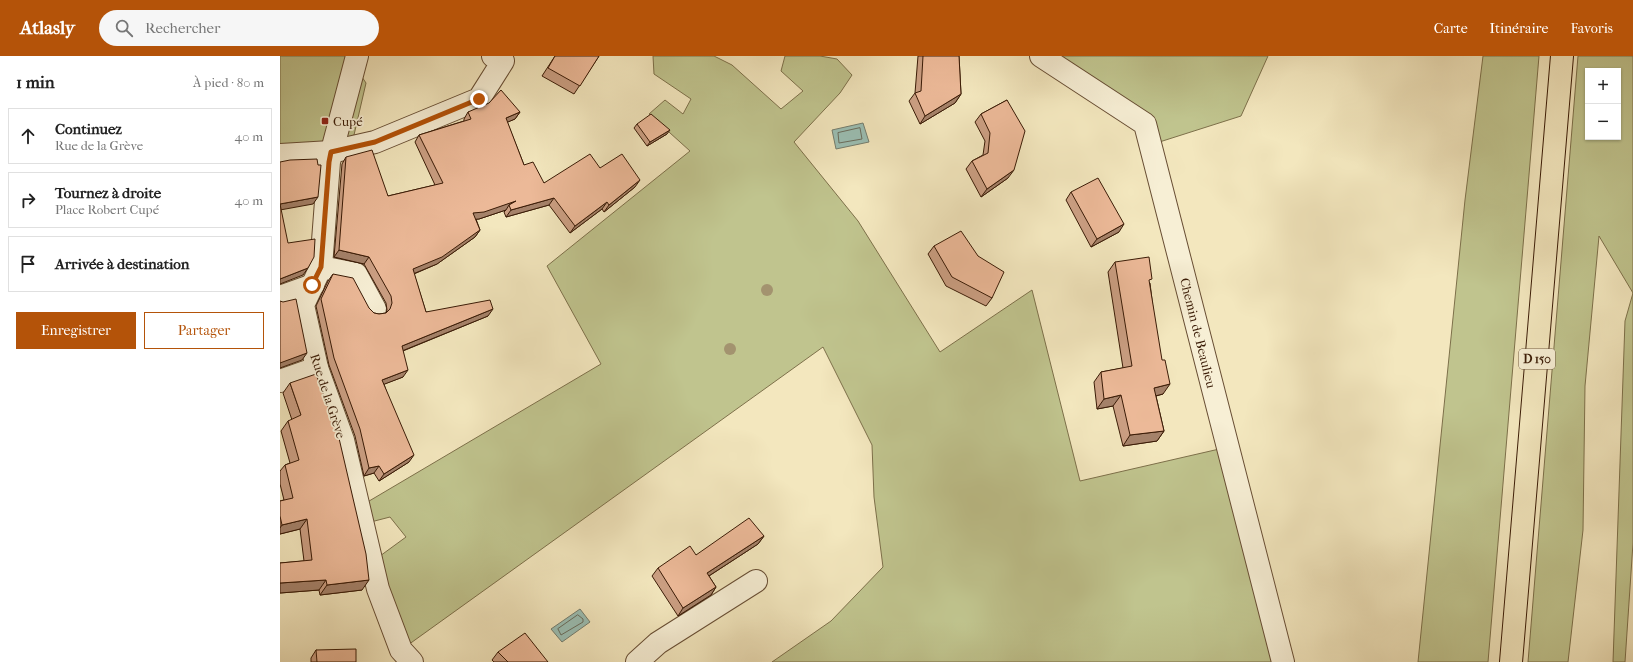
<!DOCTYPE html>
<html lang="fr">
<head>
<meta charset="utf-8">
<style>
	body { margin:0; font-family:"IM FELL French Canon",serif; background:#f6f6f6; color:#222 }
	.controls { position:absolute; right:12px; top:12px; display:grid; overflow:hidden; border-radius:0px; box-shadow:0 1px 3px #0004 }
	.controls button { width:36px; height:36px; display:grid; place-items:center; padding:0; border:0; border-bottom:1px solid #e0e0e0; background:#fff; color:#222; font:20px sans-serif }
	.stop { position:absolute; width:12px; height:12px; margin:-9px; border:3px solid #b45309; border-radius:50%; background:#fff }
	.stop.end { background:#b45309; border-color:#fff; box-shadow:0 1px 4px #0008 }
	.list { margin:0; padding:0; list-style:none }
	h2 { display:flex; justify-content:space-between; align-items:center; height:52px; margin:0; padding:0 16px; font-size:17px }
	h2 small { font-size:13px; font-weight:400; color:#767676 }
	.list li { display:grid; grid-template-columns:26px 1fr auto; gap:12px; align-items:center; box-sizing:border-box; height:56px; margin:0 8px 8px; padding:0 8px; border:1px solid #e0e0e0; border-radius:0px }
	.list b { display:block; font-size:15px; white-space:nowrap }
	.list p { margin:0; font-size:13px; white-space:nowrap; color:#767676 }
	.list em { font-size:13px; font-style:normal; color:#767676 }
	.actions { display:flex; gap:8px; padding:12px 16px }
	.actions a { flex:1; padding:9px 0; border:1px solid #b45309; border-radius:0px; text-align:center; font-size:14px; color:#b45309 }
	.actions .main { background:#b45309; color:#fff }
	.icon { flex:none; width:22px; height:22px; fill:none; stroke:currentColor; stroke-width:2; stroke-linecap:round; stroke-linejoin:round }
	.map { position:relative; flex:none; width:1353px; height:606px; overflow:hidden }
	header { display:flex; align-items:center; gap:24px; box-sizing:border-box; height:56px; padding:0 20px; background:#b45309; color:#fff }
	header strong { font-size:19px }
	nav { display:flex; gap:22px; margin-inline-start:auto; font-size:14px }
	.search { width:280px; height:36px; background:#f6f6f6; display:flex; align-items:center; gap:10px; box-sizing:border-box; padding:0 14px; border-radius:22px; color:#767676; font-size:15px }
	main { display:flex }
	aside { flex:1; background:#fff }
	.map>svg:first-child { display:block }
	.green { fill:#c0c48e; stroke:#7d704a; fill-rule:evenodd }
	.water { fill:#9bbfb4; stroke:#747d6e }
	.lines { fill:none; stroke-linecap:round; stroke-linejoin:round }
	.shore { stroke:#6a6d5d; stroke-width:1 }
	.street-casing { stroke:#684e34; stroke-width:24 }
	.highway-casing { stroke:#3a1b06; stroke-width:24 }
	.street { stroke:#f7efd5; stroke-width:22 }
	.highway { stroke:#f3e7be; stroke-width:22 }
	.tree { fill:#a3936f }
	.wall { fill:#cb9f83; stroke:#3a1b06 }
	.shaded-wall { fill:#a5826a; stroke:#3a1b06 }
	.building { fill:#ecb998; stroke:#3a1b06 }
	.route { stroke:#b45309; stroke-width:5 }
	.poi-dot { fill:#8f2418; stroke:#f7efd5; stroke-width:1.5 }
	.labels { text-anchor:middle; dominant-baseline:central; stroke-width:3.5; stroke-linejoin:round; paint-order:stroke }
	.shield { fill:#f7efd5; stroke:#735b44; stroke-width:1 }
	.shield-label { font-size:12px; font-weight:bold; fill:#3a1b06 }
	.poi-label { font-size:13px; fill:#3a1b06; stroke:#f7efd5; text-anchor:start }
	.street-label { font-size:13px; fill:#3a1b06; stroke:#f7efd5 }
</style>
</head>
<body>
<header>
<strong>Atlasly</strong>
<div class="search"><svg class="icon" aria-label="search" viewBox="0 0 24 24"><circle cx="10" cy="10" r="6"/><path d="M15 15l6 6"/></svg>Rechercher</div>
<nav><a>Carte</a><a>Itinéraire</a><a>Favoris</a></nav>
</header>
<main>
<aside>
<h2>1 min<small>À pied · 80 m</small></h2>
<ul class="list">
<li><svg class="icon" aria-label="ahead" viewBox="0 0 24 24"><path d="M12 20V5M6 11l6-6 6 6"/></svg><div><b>Continuez</b><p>Rue de la Grève</p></div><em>40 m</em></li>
<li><svg class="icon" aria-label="right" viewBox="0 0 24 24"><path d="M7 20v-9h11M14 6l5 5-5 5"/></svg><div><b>Tournez à droite</b><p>Place Robert Cupé</p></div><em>40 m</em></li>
<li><svg class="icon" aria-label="arrive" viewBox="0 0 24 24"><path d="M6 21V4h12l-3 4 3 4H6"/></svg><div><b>Arrivée à destination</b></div></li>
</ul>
<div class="actions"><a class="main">Enregistrer</a><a>Partager</a></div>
</aside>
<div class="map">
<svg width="1353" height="606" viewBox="0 0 1353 606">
	<rect width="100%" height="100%" fill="#f3e7be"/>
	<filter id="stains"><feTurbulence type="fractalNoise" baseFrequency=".005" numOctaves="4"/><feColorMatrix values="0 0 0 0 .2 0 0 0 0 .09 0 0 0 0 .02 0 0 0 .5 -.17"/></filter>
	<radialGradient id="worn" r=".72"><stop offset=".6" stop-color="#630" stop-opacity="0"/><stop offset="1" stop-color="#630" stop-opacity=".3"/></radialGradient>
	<g class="green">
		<path d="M0,0H68L86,27L74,79L51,96L0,94Z"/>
		<path d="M373,0H434L452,9L501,53L523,35L501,15L505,0H540L557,3L572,19L560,37L514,86L578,165L660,296L752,234L800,425L948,391L1003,606H492L551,565L603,511L594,441L592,389L543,291L121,594L100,500L126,481L110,461L83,468L79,451L321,308L267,210L410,95L369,58L385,44L403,58L411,43L374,18Z"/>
		<path d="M761,0H988L961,60L870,89L864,68Z"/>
		<path d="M1203,0H1259L1208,606H1138L1185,144Z"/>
		<path d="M1298,0H1353V487L1345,606H1333L1345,265L1353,237L1319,180L1305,330L1303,474L1288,606H1248ZM1308,15H1338V81H1308Z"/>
	</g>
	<g class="water">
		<path d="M583,67L589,86L556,93L552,74Z"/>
		<path d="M300,553L310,566L282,586L271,573Z"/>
	</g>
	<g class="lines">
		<g class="shore">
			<path d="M580,72L582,83L559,87L558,77Z"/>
			<path d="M298,559L303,563V566L281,579L278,573Z"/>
		</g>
		<g class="street-casing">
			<g id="street">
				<path d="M77,0L49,106L41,211L23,249L37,312L63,384L98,533L121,594L132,606"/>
				<path d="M761,0L865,68L1003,606"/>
				<path d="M0,99L51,96L95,86L199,43L223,5L213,0"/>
				<path d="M41,211L76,218L95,253"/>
				<path d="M0,241L33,229"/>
				<path d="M0,325L37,312"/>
				<path d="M357,606L378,587L476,525"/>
			</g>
		</g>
		<g class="highway-casing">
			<path id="highway" d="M1231,606L1282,0"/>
		</g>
		<use href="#street" class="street"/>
		<use href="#highway" class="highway"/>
	</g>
	<g class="tree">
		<circle cx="487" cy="234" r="6"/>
		<circle cx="450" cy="293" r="6"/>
	</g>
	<g class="wall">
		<path d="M275,0H319L294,38L262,20Z"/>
		<path d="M638,0H679L681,38L675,47L640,68L629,45L635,37Z"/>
		<path d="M727,44L728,122L701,141L686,113L692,105L703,99L705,85L695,66L701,58Z"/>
		<path d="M188,56H240L235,63L227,66L244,109L264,127L320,112L355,131L324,156L322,153L290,177L269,149L226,161L224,156L226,154L199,163H196L200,174L195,181L157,208L134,218L146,256L208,260L123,295V321L104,328L129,406L99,425L94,417L84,420L75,380L49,309L36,250L48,225L53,218L94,257L99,258L106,257L107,254L106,247L84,208L54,201L62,108L66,101L108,140L155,129L135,86L139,79L184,65V63Z"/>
		<path d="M357,68L387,78L367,90L354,72Z"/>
		<path d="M791,136L839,176L811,191L786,144Z"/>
		<path d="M654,190L698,200L712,242L706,250L666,230L648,198Z"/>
		<path d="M835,206L870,227L883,338L876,340L884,375L877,385L843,390L833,350L817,353L814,326L821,316L843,312L828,216Z"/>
		<path d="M10,327L82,534L40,539L39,534L0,537V507L24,505L20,473L0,478V445L4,444L0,428V415L5,409L10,407L1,375L8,365L12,364L3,337Z"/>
		<path d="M484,480L478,488L429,520L436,531L431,539L398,560L372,520L378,512L416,499Z"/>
		<path d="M36,594L76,606H31V602Z"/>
		<path d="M218,596L268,606H214L212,604Z"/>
	</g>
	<g class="shaded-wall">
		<path d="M681,38L675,47L640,68L645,60Z"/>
		<path d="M240,56L235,63L221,69L226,62Z"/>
		<path d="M390,74L387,78L367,90L370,86Z"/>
		<path d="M734,114L728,122L701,141L707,133Z"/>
		<path d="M360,124L355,131L324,156L329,149Z"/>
		<path d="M38,141L33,148L0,154V148Z"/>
		<path d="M274,142L269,149L226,161L231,154Z"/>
		<path d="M236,145L229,149L226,154L199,163L188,164L193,157Z"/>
		<path d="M327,146L322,153L290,177L295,170Z"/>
		<path d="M844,168L839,176L811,191L817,183Z"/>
		<path d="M200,174L195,181L157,208L128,220L133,213Z"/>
		<path d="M59,194L89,201L84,208L54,201Z"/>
		<path d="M28,212L23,219L0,228V223Z"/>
		<path d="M213,253L208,260L117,297L122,290Z"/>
		<path d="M27,297L22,304L0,312V307L1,306Z"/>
		<path d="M128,314L123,321L97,331L102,324Z"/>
		<path d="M890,328L883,338L867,342L874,332Z"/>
		<path d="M841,339L833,350L817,353L824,343Z"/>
		<path d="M884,375L877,385L843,390L850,379Z"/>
		<path d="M134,399L129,406L99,425L104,418Z"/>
		<path d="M99,410L94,417L84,420L89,412Z"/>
		<path d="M27,463L20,473L0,478V472L2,469Z"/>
		<path d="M484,480L478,488L421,525L427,517Z"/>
		<path d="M46,524L39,534L0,537V527Z"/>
		<path d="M89,524L82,534L40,539L47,529Z"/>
		<path d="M436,531L431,539L398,560L403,552Z"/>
	</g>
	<g class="building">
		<path d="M275,0H319L300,30L268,12Z"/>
		<path d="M643,0H679L681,38L645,60L635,37L641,35Z"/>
		<path d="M221,34L240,56L226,62L244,109L253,106L264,127L310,98L320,112L342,98L360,124L329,149L327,146L295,170L274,142L231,154L229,149L236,145L204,156L193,157L200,174L162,201L133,213L146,256L210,244L213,253L122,290L128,314L102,324L134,399L104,418L99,410L89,412L80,373L54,302L41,243L53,218L73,222L89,252L94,257L99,258L106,257L110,253L112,247L111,240L89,201L59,194L66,101L92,94L108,140L163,127L139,79L191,63L188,56L209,47Z"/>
		<path d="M727,44L745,75L734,114L707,133L692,105L708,97L710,77L701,58Z"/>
		<path d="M371,58L390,74L370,86L357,68Z"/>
		<path d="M37,103L38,109H41L38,141L0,148L8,187L35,183L34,201L28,212L0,223V106L10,104Z"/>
		<path d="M818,122L844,168L817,183L791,136Z"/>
		<path d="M681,175L698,200L724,216L712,242L672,221L654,190Z"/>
		<path d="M869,201L872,223L869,224L882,304H885L890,328L874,332L884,375L850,379L841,339L824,343L821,316L852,310L835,206Z"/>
		<path d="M16,243L27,297L0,307V245L3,246Z"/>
		<path d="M36,318L58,378L86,498L89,524L47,529L46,524L0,527V507L32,504L27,463L2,469L0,460V445L13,442L5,409L19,404L8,365L21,359L10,327Z"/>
		<path d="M469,462L484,480L427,517L436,531L403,552L378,512L410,490L416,499Z"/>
		<path d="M245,577L268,606H228L218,596Z"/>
		<path d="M76,593V606H37L36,594Z"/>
	</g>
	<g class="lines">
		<path class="route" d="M32,229L41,211L49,106L51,96L95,86L199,43"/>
	</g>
	<rect class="poi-dot" x="41" y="61" width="8" height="8" rx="2"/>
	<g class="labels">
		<rect class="shield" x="1239" y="293" width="36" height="20" rx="3"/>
		<g class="shield-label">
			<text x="1257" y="303">D 150</text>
		</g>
		<g class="poi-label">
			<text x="53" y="65">Cupé</text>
		</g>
		<g class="street-label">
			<text transform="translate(918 277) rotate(76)">Chemin de Beaulieu</text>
			<text transform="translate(48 340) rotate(72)">Rue de la Grève</text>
		</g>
	</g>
	<rect width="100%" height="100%" filter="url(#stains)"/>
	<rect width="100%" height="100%" fill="url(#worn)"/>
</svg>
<div class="controls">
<button>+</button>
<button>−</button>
</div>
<div class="stop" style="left:32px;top:229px"></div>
<div class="stop end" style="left:199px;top:43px"></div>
</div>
</main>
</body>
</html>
